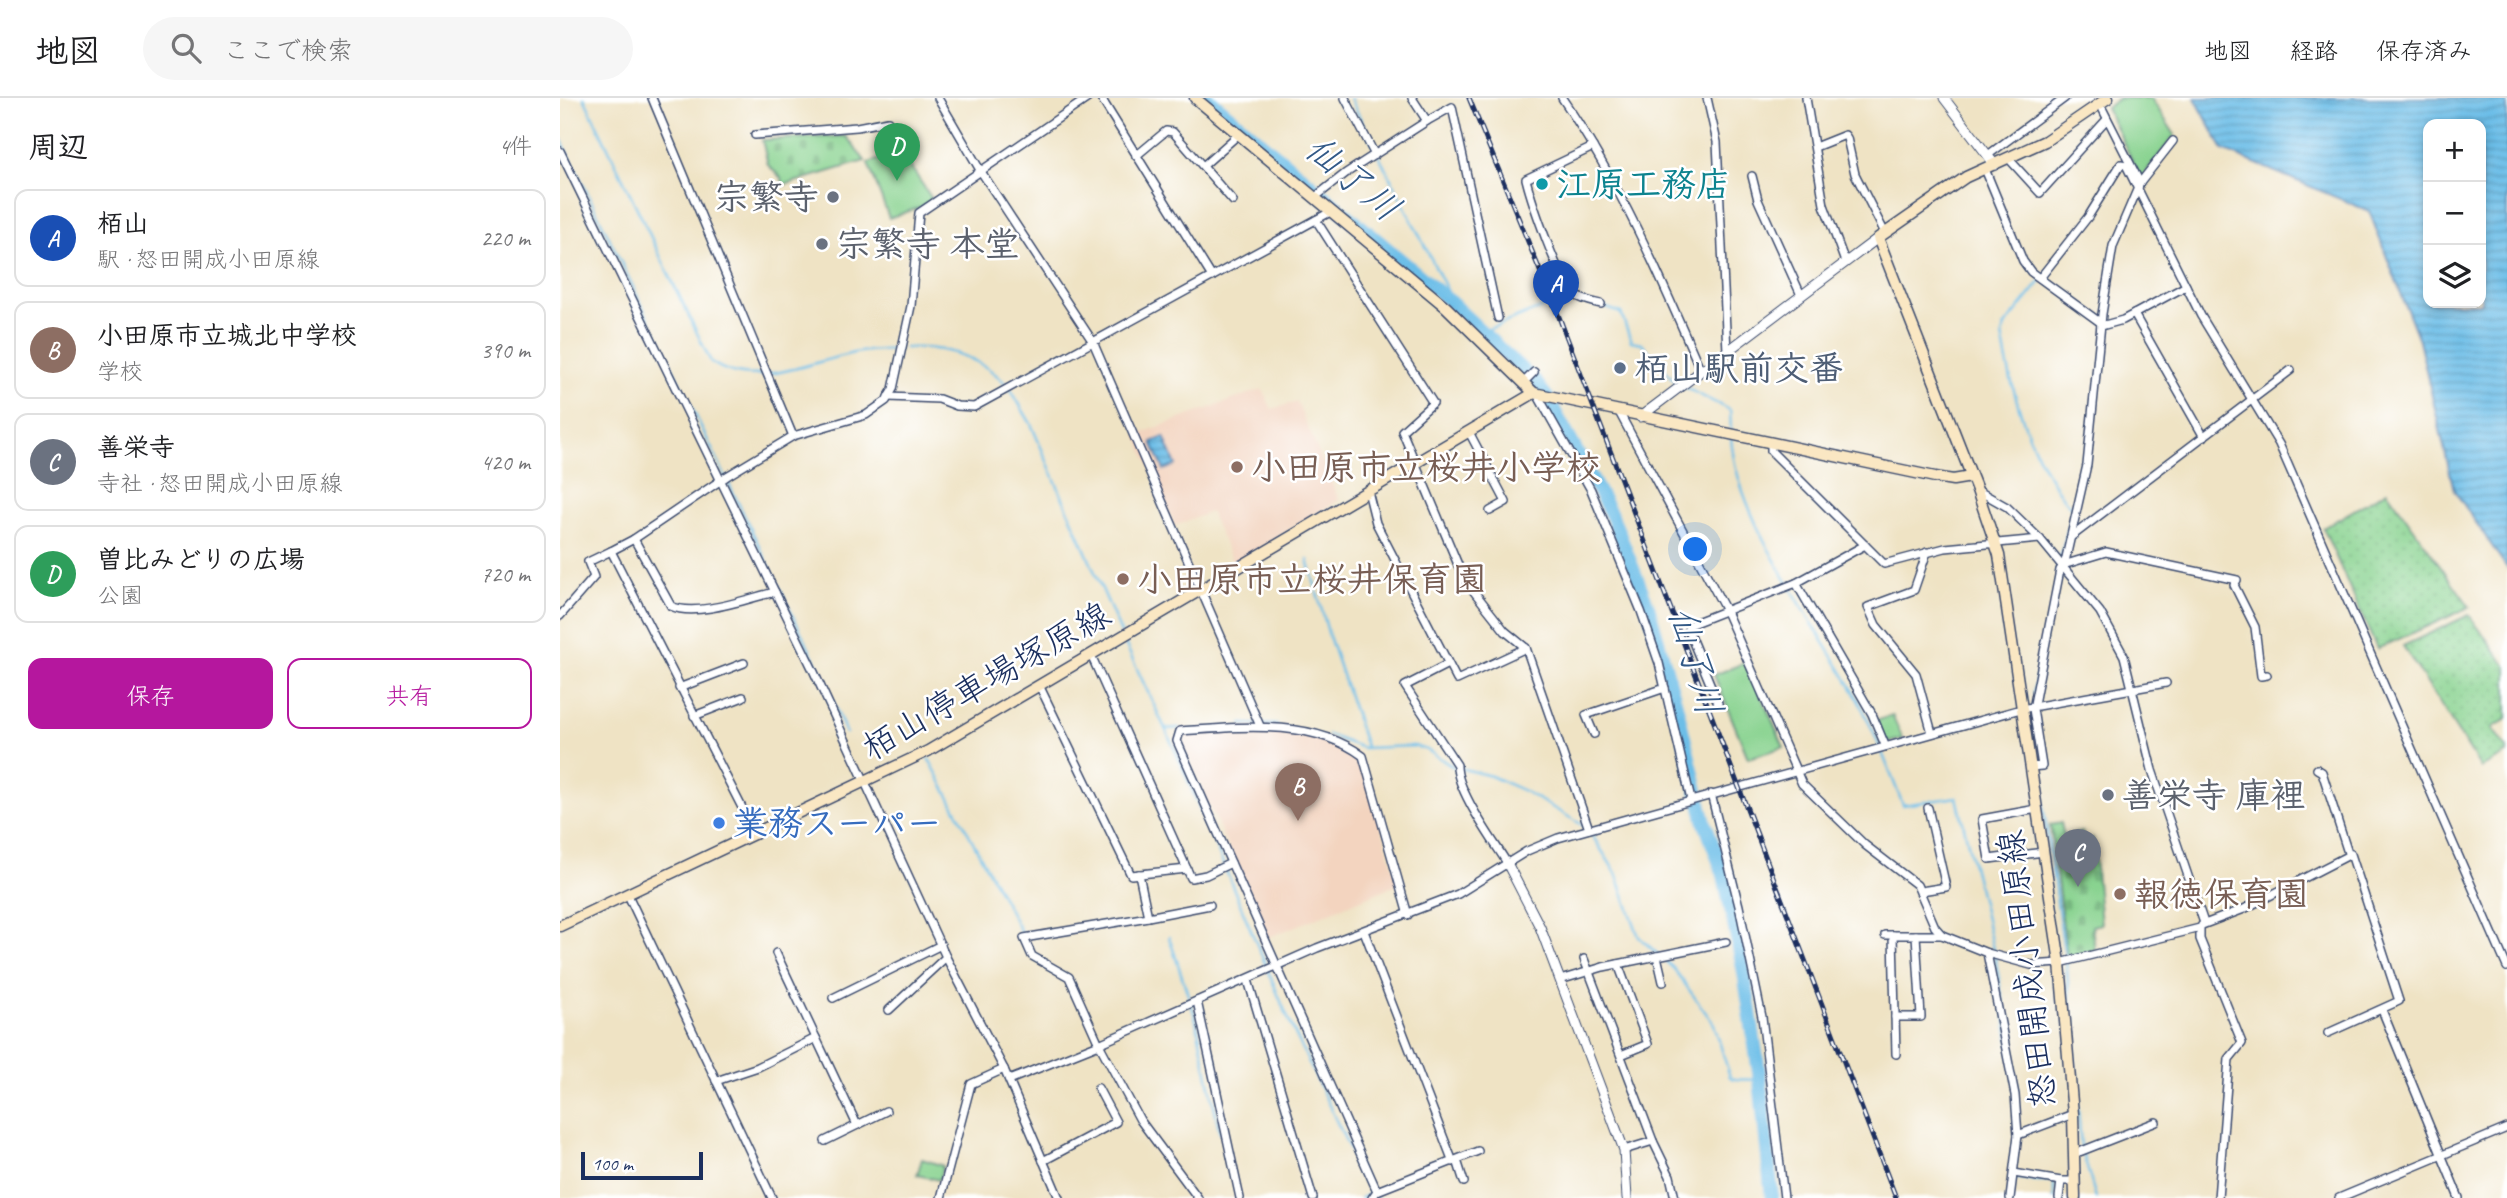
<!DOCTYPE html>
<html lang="ja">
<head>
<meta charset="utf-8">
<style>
	body { margin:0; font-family:Caveat,"Klee One",sans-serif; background:#f6f6f6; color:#202124 }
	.controls { position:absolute; right:21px; top:21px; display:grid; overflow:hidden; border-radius:14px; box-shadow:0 4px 10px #0003 }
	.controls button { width:63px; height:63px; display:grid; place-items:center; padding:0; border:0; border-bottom:2px solid #e0e0e0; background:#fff; color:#202124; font:35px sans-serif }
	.scale { position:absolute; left:21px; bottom:18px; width:122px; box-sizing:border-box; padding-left:7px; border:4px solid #1b2f5e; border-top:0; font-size:19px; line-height:24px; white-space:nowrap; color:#1b2f5e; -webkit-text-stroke:5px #fff; paint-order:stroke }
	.you { position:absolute; left:1136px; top:452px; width:24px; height:24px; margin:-18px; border:5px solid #fff; border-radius:50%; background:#1a73e8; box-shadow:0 0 0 10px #1a73e833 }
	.badge { display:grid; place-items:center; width:46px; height:46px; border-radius:50%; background:#b5179e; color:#fff; font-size:23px; font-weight:700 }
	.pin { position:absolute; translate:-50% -58px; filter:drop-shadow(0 2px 4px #0008) }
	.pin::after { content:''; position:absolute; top:37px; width:24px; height:21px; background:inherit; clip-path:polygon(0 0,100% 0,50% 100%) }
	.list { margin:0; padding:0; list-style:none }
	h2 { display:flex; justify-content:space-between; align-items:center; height:91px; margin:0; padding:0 28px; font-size:30px }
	h2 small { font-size:23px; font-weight:400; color:#757577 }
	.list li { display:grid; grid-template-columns:46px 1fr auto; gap:21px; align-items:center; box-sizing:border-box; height:98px; margin:0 14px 14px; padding:0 14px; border:2px solid #e0e0e0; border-radius:14px }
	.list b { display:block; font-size:26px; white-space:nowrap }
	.list p { margin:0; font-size:23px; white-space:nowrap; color:#757577 }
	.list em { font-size:23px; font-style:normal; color:#757577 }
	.actions { display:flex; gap:14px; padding:21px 28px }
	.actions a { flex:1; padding:16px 0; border:2px solid #b5179e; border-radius:14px; text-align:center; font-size:24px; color:#b5179e }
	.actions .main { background:#b5179e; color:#fff }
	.icon { flex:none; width:38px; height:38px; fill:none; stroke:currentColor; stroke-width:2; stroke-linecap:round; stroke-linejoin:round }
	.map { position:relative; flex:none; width:1947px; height:1100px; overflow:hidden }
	header { display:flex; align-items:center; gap:42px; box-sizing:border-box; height:98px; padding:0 35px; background:#fff; border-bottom:2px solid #e0e0e0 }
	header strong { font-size:33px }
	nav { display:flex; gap:38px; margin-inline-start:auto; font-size:24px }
	.search { width:490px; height:63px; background:#f6f6f6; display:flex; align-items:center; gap:18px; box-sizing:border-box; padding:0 24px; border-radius:38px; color:#757577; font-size:26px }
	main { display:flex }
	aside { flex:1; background:#fff }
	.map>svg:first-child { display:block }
	.built { fill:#f3d4bf }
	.grass { fill:url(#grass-dots); stroke:#528177; stroke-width:2 }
	.cemetery { fill:url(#cemetery-stones); stroke:#528177; stroke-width:2 }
	.park { fill:#89d390; stroke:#528177; stroke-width:2 }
	.water { fill:url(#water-rules); stroke:#4476a3; stroke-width:2; fill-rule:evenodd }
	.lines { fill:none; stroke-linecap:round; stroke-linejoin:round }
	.stream { stroke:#6cbee8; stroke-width:2.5 }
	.river { stroke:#6cbee8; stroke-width:14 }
	.minor-casing { stroke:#3b4a6d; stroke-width:10 }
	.tertiary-casing { stroke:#3b4a6d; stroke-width:11 }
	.secondary-casing { stroke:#3b4a6d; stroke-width:13 }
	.minor { stroke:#fff; stroke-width:7 }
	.tertiary { stroke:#fff; stroke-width:9 }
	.secondary { stroke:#fae7c3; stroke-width:10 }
	.rail-casing { stroke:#1b2f5e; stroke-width:5 }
	.rail { stroke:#fff; stroke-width:2.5; stroke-dasharray:8; stroke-linecap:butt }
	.culture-dot { fill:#0f9aa8; stroke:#fff; stroke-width:2.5 }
	.worship-dot { fill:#6b7280; stroke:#fff; stroke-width:2.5 }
	.service-dot { fill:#5c6f8a; stroke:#fff; stroke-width:2.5 }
	.education-dot { fill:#8d6e63; stroke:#fff; stroke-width:2.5 }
	.shop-dot { fill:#3f7fe0; stroke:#fff; stroke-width:2.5 }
	.labels { text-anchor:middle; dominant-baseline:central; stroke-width:5; stroke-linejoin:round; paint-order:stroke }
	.culture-label { font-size:35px; font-weight:bold; fill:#0d838f; stroke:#fff; text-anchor:start }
	.worship-label { font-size:35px; font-weight:bold; fill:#5b616d; stroke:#fff; text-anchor:start }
	.service-label { font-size:35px; font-weight:bold; fill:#4e5e75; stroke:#fff; text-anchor:start }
	.education-label { font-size:35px; font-weight:bold; fill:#785e54; stroke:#fff; text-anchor:start }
	.street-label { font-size:35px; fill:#1b2f5e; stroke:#fff }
	.shop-label { font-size:35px; font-weight:bold; fill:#366cbe; stroke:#fff; text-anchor:start }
	.water-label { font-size:37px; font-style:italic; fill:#335a87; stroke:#fff }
</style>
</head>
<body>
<header>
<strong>地図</strong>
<div class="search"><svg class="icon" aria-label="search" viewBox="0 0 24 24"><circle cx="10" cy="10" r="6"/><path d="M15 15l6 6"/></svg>ここで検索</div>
<nav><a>地図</a><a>経路</a><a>保存済み</a></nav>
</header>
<main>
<aside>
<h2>周辺<small>4件</small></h2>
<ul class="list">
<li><span class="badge" style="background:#1a4fb4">A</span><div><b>栢山</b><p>駅 · 怒田開成小田原線</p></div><em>220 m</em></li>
<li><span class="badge" style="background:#8d6e63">B</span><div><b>小田原市立城北中学校</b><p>学校</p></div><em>390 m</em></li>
<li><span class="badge" style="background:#6b7280">C</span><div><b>善栄寺</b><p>寺社 · 怒田開成小田原線</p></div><em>420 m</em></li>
<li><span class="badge" style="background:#2e9e5b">D</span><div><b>曽比みどりの広場</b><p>公園</p></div><em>720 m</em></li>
</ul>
<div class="actions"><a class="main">保存</a><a>共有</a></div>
</aside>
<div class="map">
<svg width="1947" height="1100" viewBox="0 0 1947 1100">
	<defs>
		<pattern id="grass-dots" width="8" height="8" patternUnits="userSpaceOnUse" patternTransform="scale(1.75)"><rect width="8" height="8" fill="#89d390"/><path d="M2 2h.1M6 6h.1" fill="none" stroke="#76b57f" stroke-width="1.8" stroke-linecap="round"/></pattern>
		<pattern id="cemetery-stones" width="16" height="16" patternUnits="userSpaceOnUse" patternTransform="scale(1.75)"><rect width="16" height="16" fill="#89d390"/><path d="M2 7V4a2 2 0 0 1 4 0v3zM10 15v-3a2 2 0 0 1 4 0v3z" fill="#76b57f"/></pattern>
		<pattern id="water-rules" width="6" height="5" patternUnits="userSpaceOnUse" patternTransform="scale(1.75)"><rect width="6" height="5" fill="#6cbee8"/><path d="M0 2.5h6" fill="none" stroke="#589bbf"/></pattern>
	</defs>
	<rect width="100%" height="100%" fill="#fff"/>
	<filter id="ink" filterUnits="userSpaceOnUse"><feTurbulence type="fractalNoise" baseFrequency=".0143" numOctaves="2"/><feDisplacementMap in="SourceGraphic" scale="14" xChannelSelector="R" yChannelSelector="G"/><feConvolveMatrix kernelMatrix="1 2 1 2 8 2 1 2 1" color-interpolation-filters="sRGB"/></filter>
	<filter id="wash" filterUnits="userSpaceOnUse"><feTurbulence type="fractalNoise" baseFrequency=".00686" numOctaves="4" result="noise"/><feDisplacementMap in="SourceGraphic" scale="28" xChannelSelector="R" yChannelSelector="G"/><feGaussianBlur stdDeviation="1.57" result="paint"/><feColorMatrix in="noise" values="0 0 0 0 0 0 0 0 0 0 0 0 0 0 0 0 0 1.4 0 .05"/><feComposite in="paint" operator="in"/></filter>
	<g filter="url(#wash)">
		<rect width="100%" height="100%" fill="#efe3c4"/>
		<g class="built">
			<path d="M702,291L712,311L737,304L779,402L673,465L650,414L615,428L576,337Z"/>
			<path d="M697,629L702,633L710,631L753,638L796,654L801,660L838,786L707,840L621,641L625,635Z"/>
		</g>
		<g class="grass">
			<path d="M1827,393L1910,509L1817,551L1763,430Z"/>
			<path d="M1909,517L1947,569V621L1932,630L1947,651V656L1921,670L1843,548Z"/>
		</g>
		<g class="cemetery">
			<path d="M286,38L305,63L224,87L221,80L208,67L202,42Z"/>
			<path d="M1501,725L1504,738L1522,734L1524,741L1533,740L1541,826L1532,828L1535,852L1507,859L1490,727Z"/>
		</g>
		<g class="park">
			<path d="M1560,0H1591L1615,37L1581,80L1546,10Z"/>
			<path d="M341,54L372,101L361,109L329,120L308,65Z"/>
			<path d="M1186,564L1224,649L1188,660L1154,577Z"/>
			<path d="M1332,617L1343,641L1326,645L1316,623Z"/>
			<path d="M362,1061L383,1068L379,1082L357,1077Z"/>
		</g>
		<g class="water">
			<path d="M1635,0H1947V470L1894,392L1859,242L1809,113L1663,52ZM1921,26V205H1868V26Z"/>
			<path d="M604,339L616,367L604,372L592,344Z"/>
		</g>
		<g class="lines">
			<g class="stream">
				<path d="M24,0L151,264C195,295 254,261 300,254C313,252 326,252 339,251"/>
				<path d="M790,0L888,194L886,200"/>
				<path d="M0,39L259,571L286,635"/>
				<path d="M1482,182L1445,228L1442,237C1452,298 1471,364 1513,412L1497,472"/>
				<path d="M994,205L1018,201"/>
				<path d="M1041,208L1061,215L1071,243L1082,245L1116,285L1170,312L1171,332"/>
				<path d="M924,233L984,209"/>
				<path d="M345,250C383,248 420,258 447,287"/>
				<path d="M451,292L471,326L561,535"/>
				<path d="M1171,339C1176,420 1251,519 1291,589C1312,626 1327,667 1343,707L1397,699L1436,864L1458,992"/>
				<path d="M748,462L769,538L806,649"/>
				<path d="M563,541L617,656L730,925L811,1096L817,1100"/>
				<path d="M1473,596L1483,544"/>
				<path d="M1469,612L1507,872L1521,1049L1536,1100"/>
				<path d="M682,626L717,627"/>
				<path d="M605,631L619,630"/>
				<path d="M768,637L803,650L854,648L867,652L892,668L931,678L964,693L1026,729"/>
				<path d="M369,661L463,838"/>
				<path d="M1030,734L1056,775L1079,839L1114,871L1154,926L1170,979C1180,985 1190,978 1201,984"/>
				<path d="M609,839L635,918L660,1035"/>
				<path d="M1456,1076V1080L1487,1084"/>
				<path d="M801,1100L811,1096"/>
				<path d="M1494,1100V1085"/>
			</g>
			<path class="river" d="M648,0L886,200L976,285L988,301L1052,418L1088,508L1116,606L1145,725L1164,777L1184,874L1200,981L1212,1100"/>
		</g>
	</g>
	<g filter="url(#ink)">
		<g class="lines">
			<g class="minor-casing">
				<g id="minor">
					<path d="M92,0L233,338"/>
					<path d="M378,0L420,72L533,244L700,628"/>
					<path d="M541,0L652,179"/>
					<path d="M785,0L815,57"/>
					<path d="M1002,0C1060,85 1100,178 1141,273"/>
					<path d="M1147,0L1157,44L1167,253"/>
					<path d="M1246,0L1264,107L1285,164"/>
					<path d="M1543,12L1580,85"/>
					<path d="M867,23L892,9L938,220"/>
					<path d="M195,37L297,29L328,23"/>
					<path d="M1033,49L966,81C971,101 1000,188 1015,197C1022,202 1033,204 1041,206"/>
					<path d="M1255,49L1285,37L1287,40L1295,76L1325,135"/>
					<path d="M0,53L254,574L386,859L444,971L499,1100"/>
					<path d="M1428,57L1505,0"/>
					<path d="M576,58L606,33L613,34L673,103"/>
					<path d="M1449,61L1480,95L1547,21"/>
					<path d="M643,68L679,36"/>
					<path d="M1425,71L1463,163L1471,174L1541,225"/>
					<path d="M1192,78L1198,102L1241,197"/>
					<path d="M754,100L786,75L867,23L852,0"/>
					<path d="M756,122L873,305L842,333L904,481L945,533L966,550L1029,731"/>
					<path d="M1480,180L1528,119L1561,66L1566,67L1641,218L1719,346L1947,869"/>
					<path d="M1574,216L1644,339"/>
					<path d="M1541,228L1563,222L1626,188"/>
					<path d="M964,284L974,274"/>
					<path d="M977,296L1031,392L1081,513L1099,565L1131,702"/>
					<path d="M328,299L379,301L397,308L414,309L772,113"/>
					<path d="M1059,314L1165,511L1242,686L1305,747L1357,787L1375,829L1382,837L1427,855L1471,867L1500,865L1640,830V841L1682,945L1669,961L1658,1100"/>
					<path d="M909,334L946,404L930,413"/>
					<path d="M1211,346V353L1305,447L1236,485"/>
					<path d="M1417,392L1447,409L1480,441"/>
					<path d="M808,393L816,425L897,582L966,550"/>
					<path d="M1511,439L1731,272"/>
					<path d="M74,441L51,453L196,737"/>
					<path d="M1305,447L1324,466L1385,450L1480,441L1540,514L1564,558L1592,672L1644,825"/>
					<path d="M1367,454L1354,492L1308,509L1316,527L1356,576L1372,635"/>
					<path d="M1503,467L1546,454L1677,482L1674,487L1695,529L1701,578L1707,577"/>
					<path d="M215,494C189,500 136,520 111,508L74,441L167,378L233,338L306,317L326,303L333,291L351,208L359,115L528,0"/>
					<path d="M0,518L34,479L28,464L51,453"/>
					<path d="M531,557L631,780L646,777L671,765"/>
					<path d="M888,566L845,588L897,667C896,692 933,742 947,765"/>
					<path d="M479,587L571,777L627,771"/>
					<path d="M119,590L184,565"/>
					<path d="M1158,605L1128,532L1129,527L1236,485L1312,616L1325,647"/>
					<path d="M134,618L183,599"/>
					<path d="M1034,636L1026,617L1105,590"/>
					<path d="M1470,669L1482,668L1473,611L1500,472L1505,464L1527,367L1542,216L1553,148L1580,85L1613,43"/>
					<path d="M1757,671L1762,674L1788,755"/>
					<path d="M1151,696L1179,808L1202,919L1224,1100"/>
					<path d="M1477,711L1422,721L1429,761L1484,754"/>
					<path d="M579,776L588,819L650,807"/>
					<path d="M1361,793L1386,789L1368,710"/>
					<path d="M68,797L212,1100"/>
					<path d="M588,819L464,840L472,858L509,879L539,946L580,1022L638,1100"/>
					<path d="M1642,827L1684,811L1791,756L1839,903L1768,935"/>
					<path d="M804,833L893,1064"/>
					<path d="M1325,837H1382"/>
					<path d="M1333,837L1336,956"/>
					<path d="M216,855L297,1027"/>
					<path d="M1427,855L1455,997L1458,1037L1450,1100"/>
					<path d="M1097,858L1103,884"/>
					<path d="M1024,861L1093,1043L1110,1078L1115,1100"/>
					<path d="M1058,866L1088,946L1061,957"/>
					<path d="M688,882L753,1100"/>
					<path d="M1000,882L1043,869L1166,844"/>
					<path d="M273,900L381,847"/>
					<path d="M637,903L680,1100"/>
					<path d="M329,912L386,859"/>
					<path d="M1822,912L1899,1100"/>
					<path d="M1335,919H1361L1356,837"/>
					<path d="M449,982L539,946L757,850L898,796L967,753L998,740L1461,611L1606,585"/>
					<path d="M156,983L198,969L256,940"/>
					<path d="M1458,1037L1513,1016"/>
					<path d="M265,1043L326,1013"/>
					<path d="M1064,1052L1093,1043"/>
					<path d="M1514,1056L1596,1024"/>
					<path d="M897,1062L904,1084"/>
					<path d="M483,1063L556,1024L538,990"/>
					<path d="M1454,1075L1501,1083"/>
					<path d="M817,1093L617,643L620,633C679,629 752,620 803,658L848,817"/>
					<path d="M381,1100L411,986L444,971"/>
					<path d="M812,1100L817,1093L918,1053"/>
					<path d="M1499,1100L1501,1083H1515"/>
					<path d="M1779,1100L1947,1030"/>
				</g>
			</g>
			<g class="tertiary-casing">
				<g id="tertiary">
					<path d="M1384,0L1435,67"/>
					<path d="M1080,319L1318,140"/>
					<path d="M947,765L980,829L1064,1052L1067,1100"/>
				</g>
			</g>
			<g class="secondary-casing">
				<g id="secondary">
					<path d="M635,0L886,209L974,295L1375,379L1393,382L1411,379"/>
					<path d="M0,828L368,653L974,295"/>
					<path d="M1515,1100L1513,1016L1500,865L1439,457L1417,392L1318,140L1406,79L1485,43L1548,0"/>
				</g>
			</g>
			<use href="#minor" class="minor"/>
			<use href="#tertiary" class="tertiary"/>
			<use href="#secondary" class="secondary"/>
			<g class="rail-casing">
				<path id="rail" d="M909,0L999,219L1336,1100"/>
			</g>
			<use href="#rail" class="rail"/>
		</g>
	</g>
	<circle class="culture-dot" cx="982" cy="86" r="7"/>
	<g class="worship-dot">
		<circle cx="273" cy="99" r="7"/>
		<circle cx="262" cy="146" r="7"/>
		<circle cx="1548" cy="697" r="7"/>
	</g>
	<circle class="service-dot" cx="1060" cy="270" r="7"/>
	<g class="education-dot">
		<circle cx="677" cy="369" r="7"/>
		<circle cx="563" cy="481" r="7"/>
		<circle cx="1560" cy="796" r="7"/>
	</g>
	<circle class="shop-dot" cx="159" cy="725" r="7"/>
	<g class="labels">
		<g class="culture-label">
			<text x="996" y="86">江原工務店</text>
		</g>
		<g class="worship-label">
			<text x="259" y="99" text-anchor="end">宗繁寺</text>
			<text x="276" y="146">宗繁寺 本堂</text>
			<text x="1562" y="697">善栄寺 庫裡</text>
		</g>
		<g class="service-label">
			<text x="1074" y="270">栢山駅前交番</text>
		</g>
		<g class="education-label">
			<text x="691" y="369">小田原市立桜井小学校</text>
			<text x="577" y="481">小田原市立桜井保育園</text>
			<text x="1574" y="796">報徳保育園</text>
		</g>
		<g class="street-label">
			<text transform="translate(426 583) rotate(-30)">栢山停車場塚原線</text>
			<text transform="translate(1467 871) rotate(-97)">怒田開成小田原線</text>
		</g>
		<g class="shop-label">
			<text x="173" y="725">業務スーパー</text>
		</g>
		<g class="water-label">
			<text transform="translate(793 80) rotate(40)">仙了川</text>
			<text transform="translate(1136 563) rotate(74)">仙了川</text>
		</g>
	</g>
</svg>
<div class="controls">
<button>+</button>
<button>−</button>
<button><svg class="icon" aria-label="layers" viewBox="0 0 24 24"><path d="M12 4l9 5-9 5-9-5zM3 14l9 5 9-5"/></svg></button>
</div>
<div class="scale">100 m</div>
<div class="you"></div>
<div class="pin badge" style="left:996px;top:220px;background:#1a4fb4">A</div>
<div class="pin badge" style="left:738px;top:723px;background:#8d6e63">B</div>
<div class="pin badge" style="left:1518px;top:789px;background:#6b7280">C</div>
<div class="pin badge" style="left:337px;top:83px;background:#2e9e5b">D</div>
</div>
</main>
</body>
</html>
